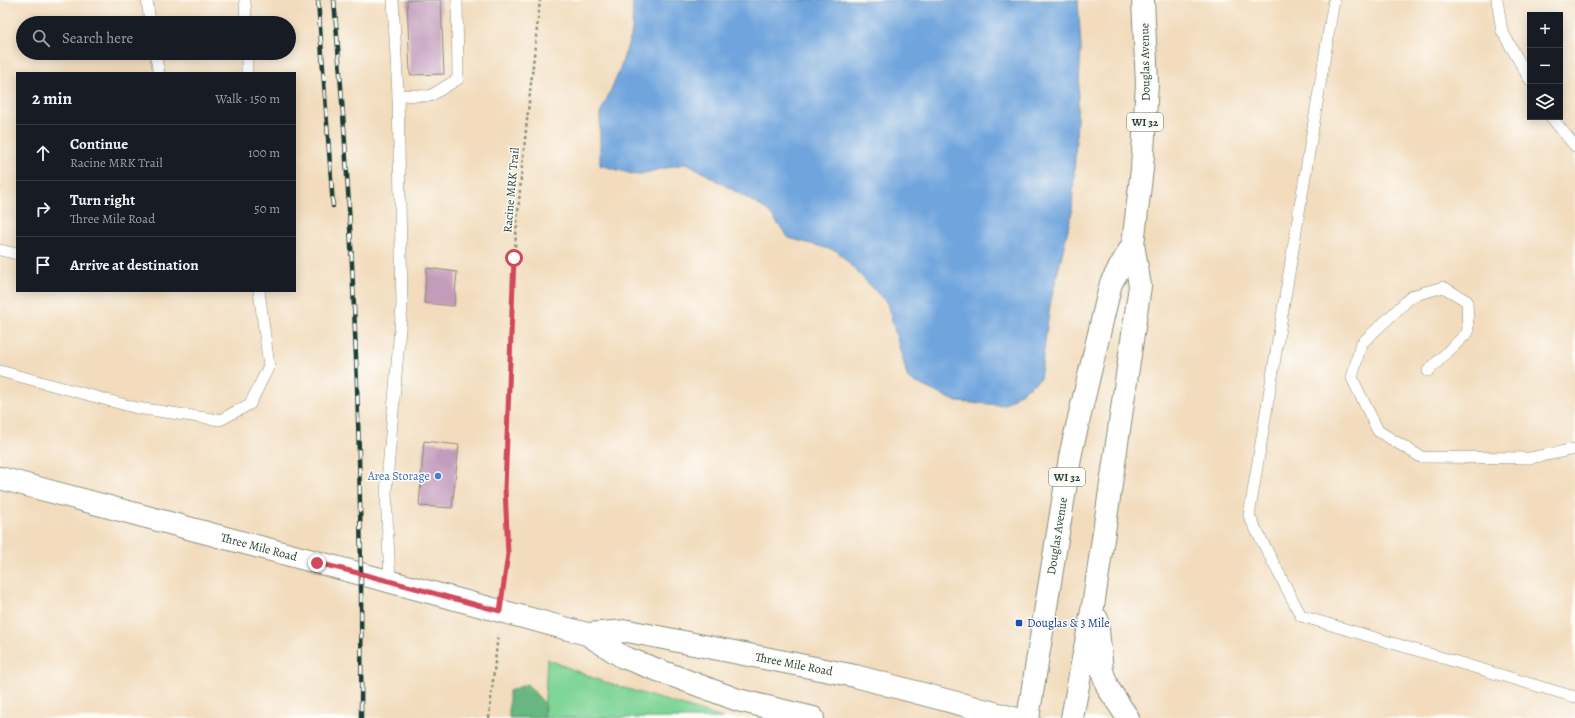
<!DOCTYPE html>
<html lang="en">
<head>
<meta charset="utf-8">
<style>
	body { margin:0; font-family:Alegreya,serif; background:#20242c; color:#f1f3f6 }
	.controls { position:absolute; right:12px; top:12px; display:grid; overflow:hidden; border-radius:0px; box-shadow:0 2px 10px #0003 }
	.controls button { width:36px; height:36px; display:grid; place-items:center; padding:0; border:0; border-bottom:1px solid #363941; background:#171b24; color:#f1f3f6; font:20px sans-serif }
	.stop { position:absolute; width:12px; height:12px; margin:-9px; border:3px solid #d1495b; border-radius:50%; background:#fff }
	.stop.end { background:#d1495b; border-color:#fff; box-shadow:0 1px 4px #0008 }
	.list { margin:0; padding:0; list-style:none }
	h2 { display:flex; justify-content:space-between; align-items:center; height:52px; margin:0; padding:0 16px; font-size:17px }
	h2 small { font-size:13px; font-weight:400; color:#9ea1a6 }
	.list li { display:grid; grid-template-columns:26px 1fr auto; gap:12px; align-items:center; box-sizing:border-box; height:56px; padding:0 16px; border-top:1px solid #363941 }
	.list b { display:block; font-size:15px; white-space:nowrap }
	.list p { margin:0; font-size:13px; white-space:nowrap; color:#9ea1a6 }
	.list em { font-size:13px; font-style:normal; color:#9ea1a6 }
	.icon { flex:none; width:22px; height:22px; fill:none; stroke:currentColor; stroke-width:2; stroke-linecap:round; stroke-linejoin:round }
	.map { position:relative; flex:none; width:1575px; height:718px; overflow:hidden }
	.search { position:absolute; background:#171b24; box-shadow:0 2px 10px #0003; left:16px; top:16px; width:280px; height:44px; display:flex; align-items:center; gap:10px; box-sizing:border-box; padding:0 14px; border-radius:22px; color:#9ea1a6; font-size:15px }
	.panel { position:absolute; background:#171b24; box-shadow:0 2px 10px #0003; left:16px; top:72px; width:280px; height:220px; border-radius:0px }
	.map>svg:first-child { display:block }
	.green { fill:#80d599; stroke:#508966 }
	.forest { fill:#68b681; stroke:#447a5a }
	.water { fill:#70a4dd; stroke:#487088 }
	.building { fill:#c39cbc }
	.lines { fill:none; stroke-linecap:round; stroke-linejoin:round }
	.service-casing { stroke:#888c78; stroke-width:12 }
	.tertiary-casing { stroke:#888c78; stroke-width:24 }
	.primary-casing { stroke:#888c78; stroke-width:24 }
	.path { stroke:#888c78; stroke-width:2.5; stroke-dasharray:3 3; stroke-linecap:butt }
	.service { stroke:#fff; stroke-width:11 }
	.tertiary { stroke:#fff; stroke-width:22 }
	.primary { stroke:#fff; stroke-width:22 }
	.rail-casing { stroke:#1f3d34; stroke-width:4.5 }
	.rail { stroke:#fdfcf7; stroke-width:3; stroke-dasharray:9; stroke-linecap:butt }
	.route { stroke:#d1495b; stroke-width:5 }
	.shop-dot { fill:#3f7fe0; stroke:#fdfcf7; stroke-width:1.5 }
	.transit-dot { fill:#1a4fb4; stroke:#fdfcf7; stroke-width:1.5 }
	.labels { text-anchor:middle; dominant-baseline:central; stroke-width:3; stroke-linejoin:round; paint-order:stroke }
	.shield { fill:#fdfcf7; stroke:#62766e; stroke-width:1 }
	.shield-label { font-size:11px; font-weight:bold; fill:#1f3d34 }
	.street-label { font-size:12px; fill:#1f3d34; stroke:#fdfcf7 }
	.shop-label { font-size:12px; fill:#366cbe; stroke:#fdfcf7; text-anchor:end }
	.transit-label { font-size:12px; fill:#164399; stroke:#fdfcf7; text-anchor:start }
</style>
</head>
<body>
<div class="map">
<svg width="1575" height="718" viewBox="0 0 1575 718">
	<rect width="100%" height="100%" fill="#fdfcf7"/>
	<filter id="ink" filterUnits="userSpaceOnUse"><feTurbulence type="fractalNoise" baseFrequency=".025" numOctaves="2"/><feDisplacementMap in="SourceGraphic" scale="8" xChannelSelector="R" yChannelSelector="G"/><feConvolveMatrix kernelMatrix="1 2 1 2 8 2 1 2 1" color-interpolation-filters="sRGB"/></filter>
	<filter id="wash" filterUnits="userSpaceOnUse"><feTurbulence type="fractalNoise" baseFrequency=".012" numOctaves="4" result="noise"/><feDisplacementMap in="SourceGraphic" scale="16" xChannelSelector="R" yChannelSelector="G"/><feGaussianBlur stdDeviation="0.9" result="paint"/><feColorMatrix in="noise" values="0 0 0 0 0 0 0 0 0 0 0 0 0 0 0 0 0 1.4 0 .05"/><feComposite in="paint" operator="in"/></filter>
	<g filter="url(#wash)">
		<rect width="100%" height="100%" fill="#f2dcbd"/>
		<path class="green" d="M547,659L598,680L723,718H544Z"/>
		<path class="forest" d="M527,684L545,704L544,718H509V691Z"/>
		<path class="water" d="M633,0H1078L1081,48L1072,212L1050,305L1040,379L1004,405L957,402L908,379L887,303L837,251L789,238L767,210L687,163L636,175L600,165V114L618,74L632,33Z"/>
		<g id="blocks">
			<g class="building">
				<path d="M407,0H441L444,74L410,75Z"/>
				<path d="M427,268L457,272L454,306L424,303Z"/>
				<path d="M424,441L459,445L452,508L419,506Z"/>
			</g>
		</g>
	</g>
	<g filter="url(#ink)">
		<use href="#blocks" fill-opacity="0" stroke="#888c78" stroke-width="1"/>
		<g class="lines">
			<g class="service-casing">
				<g id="service">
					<path d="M147,0L150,23"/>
					<path d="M245,0L246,23"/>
					<path d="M393,0L398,95L430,96L458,79L457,0"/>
					<path d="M1334,0L1249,516L1301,616L1575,697"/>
					<path d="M1497,0L1502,31L1530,80"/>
					<path d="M155,53L159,73"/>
					<path d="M247,53V73"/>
					<path d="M1551,117L1575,146"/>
					<path d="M0,250L17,254"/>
					<path d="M0,371L137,408L220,420L250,404L269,366L259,291"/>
					<path d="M1428,371L1468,332L1467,301L1443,287L1412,296L1361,344L1352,378L1378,431L1421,457L1530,458L1575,449"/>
					<path d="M390,582L386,493L402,305L398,95"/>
				</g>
			</g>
			<g class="tertiary-casing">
				<g id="tertiary">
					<path d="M0,478L587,634L623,657L738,700L813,718"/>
					<path d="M587,634L628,631L855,676L1013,718"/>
				</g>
			</g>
			<g class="primary-casing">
				<g id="primary">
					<path d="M1097,619L1102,671L1108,688L1128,718"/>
					<path d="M1028,718L1071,452L1111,283L1133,244"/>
					<path d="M1072,718L1094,600L1140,286L1133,244L1142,169L1147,83L1143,0"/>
				</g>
			</g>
			<g class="path">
				<path d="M503,588L508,554L505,488L514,258L522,167L540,0"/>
				<path d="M489,718L498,634"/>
			</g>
			<use href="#service" class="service"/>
			<use href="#tertiary" class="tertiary"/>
			<use href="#primary" class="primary"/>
			<g class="rail-casing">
				<g id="rail">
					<path d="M318,0L333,206"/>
					<path d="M334,0C355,239 363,478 361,718"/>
				</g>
			</g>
			<use href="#rail" class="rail"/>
		</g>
	</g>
	<g class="lines" filter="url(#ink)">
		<path class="route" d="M317,563C378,577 439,595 500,611L508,554L505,488L514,258"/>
	</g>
	<circle class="shop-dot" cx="438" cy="476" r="4"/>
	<rect class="transit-dot" x="1015" y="619" width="8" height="8" rx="2"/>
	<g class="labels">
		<g class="shield">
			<rect x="1127" y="113" width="36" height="18" rx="3"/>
			<rect x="1049" y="468" width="36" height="18" rx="3"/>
		</g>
		<g class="shield-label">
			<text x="1145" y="122">WI 32</text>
			<text x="1067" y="477">WI 32</text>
		</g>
		<g class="street-label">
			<text transform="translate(1145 62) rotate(-91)">Douglas Avenue</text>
			<text transform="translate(511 190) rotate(-85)">Racine MRK Trail</text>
			<text transform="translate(1057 536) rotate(-81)">Douglas Avenue</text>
			<text transform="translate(259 547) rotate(15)">Three Mile Road</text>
			<text transform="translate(794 664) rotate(11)">Three Mile Road</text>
		</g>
		<g class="shop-label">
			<text x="430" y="476">Area Storage</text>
		</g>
		<g class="transit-label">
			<text x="1027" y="623">Douglas &amp; 3 Mile</text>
		</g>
	</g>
</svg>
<div class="controls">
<button>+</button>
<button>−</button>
<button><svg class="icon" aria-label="layers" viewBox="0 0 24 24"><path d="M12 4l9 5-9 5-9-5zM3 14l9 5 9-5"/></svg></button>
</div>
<div class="stop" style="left:514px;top:258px"></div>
<div class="stop end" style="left:317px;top:563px"></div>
<div class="search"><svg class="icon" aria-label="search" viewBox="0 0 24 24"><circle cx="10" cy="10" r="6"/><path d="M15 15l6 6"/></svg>Search here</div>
<section class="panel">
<h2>2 min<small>Walk · 150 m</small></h2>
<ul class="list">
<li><svg class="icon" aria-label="ahead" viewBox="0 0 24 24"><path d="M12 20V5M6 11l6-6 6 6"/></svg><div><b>Continue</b><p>Racine MRK Trail</p></div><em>100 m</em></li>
<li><svg class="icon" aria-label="right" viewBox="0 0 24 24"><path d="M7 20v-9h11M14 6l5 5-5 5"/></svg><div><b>Turn right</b><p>Three Mile Road</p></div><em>50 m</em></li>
<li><svg class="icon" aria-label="arrive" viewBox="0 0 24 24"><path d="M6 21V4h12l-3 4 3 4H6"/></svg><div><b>Arrive at destination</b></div></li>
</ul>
</section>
</div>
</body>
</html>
